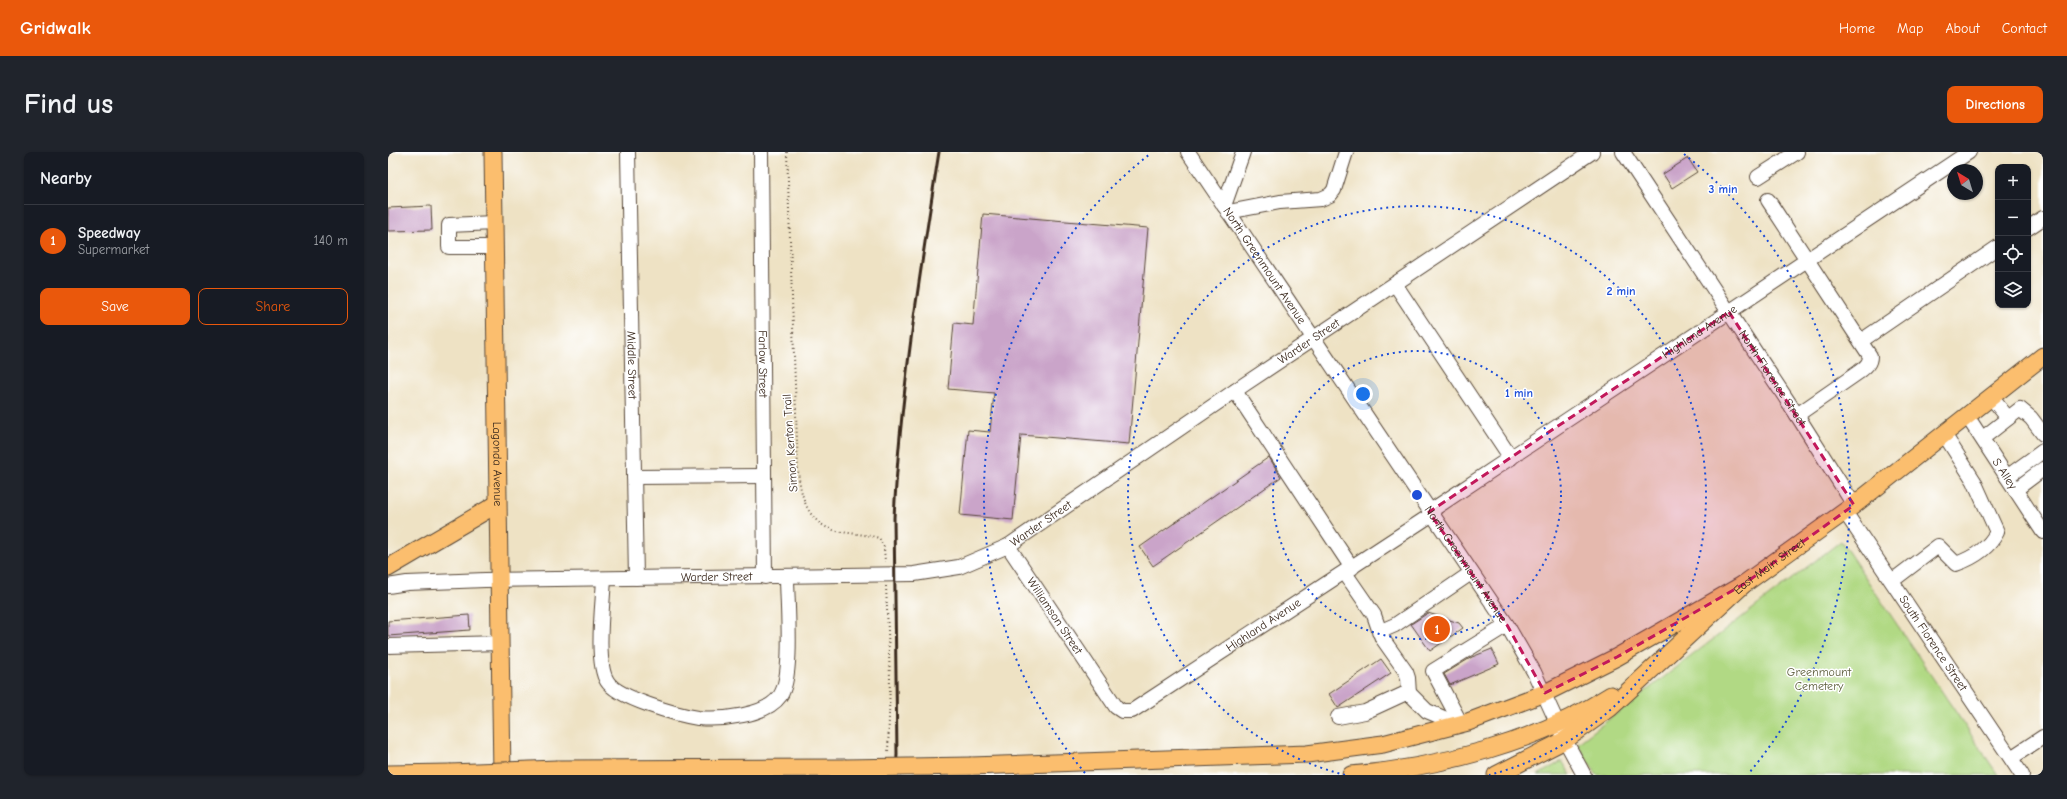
<!DOCTYPE html>
<html lang="en">
<head>
<meta charset="utf-8">
<style>
	body { margin:0; font-family:"Comic Neue",sans-serif; background:#20242c; color:#f1f3f6 }
	.controls { position:absolute; right:12px; top:12px; display:grid; overflow:hidden; border-radius:8px; box-shadow:0 1px 3px #0004 }
	.controls button { width:36px; height:36px; display:grid; place-items:center; padding:0; border:0; border-bottom:1px solid #363941; background:#171b24; color:#f1f3f6; font:20px sans-serif }
	.compass { position:absolute; left:1559px; top:12px; width:36px; height:36px; border-radius:50%; background:#171b24; box-shadow:0 1px 3px #0004; rotate:322deg }
	.you { position:absolute; left:975px; top:242px; width:14px; height:14px; margin:-10px; border:3px solid #fff; border-radius:50%; background:#1a73e8; box-shadow:0 0 0 6px #1a73e833 }
	.badge { display:grid; place-items:center; width:26px; height:26px; border-radius:50%; background:#ea580c; color:#fff; font-size:13px; font-weight:700 }
	.pin { position:absolute; translate:-50% -50%; border:2px solid #fff; box-shadow:0 1px 4px #0006 }
	.list { margin:0; padding:0; list-style:none }
	h2 { display:flex; justify-content:space-between; align-items:center; height:52px; margin:0; padding:0 16px; font-size:17px }
	h2 small { font-size:13px; font-weight:400; color:#9ea1a6 }
	.list li { display:grid; grid-template-columns:26px 1fr auto; gap:12px; align-items:center; box-sizing:border-box; height:72px; padding:0 16px; border-top:1px solid #363941 }
	.list b { display:block; font-size:15px; white-space:nowrap }
	.list p { margin:0; font-size:13px; white-space:nowrap; color:#9ea1a6 }
	.list em { font-size:13px; font-style:normal; color:#9ea1a6 }
	.actions { display:flex; gap:8px; padding:12px 16px }
	.actions a { flex:1; padding:9px 0; border:1px solid #ea580c; border-radius:8px; text-align:center; font-size:14px; color:#ea580c }
	.actions .main { background:#ea580c; color:#fff }
	.icon { flex:none; width:22px; height:22px; fill:none; stroke:currentColor; stroke-width:2; stroke-linecap:round; stroke-linejoin:round }
	.map { position:relative; flex:none; width:1655px; height:623px; overflow:hidden; border-radius:8px }
	header { display:flex; align-items:center; gap:24px; box-sizing:border-box; height:56px; padding:0 20px; background:#ea580c; color:#fff }
	header strong { font-size:19px }
	nav { display:flex; gap:22px; margin-inline-start:auto; font-size:14px }
	.intro { display:flex; align-items:center; justify-content:space-between; box-sizing:border-box; height:96px; padding:0 24px }
	h1 { margin:0; font-size:28px }
	.button { padding:10px 18px; border-radius:8px; background:#ea580c; color:#fff; font-size:14px; font-weight:700 }
	main { display:flex; gap:24px; padding:0 24px }
	aside { flex:1; background:#171b24; border-radius:8px; box-shadow:0 1px 3px #0004 }
	.map>svg:first-child { display:block }
	.green { fill:#b1d984; stroke:#768251 }
	.building { fill:#caa4c9 }
	.lines { fill:none; stroke-linecap:round; stroke-linejoin:round }
	.minor-casing { stroke:#564637; stroke-width:16 }
	.major-casing { stroke:#564637; stroke-width:19 }
	.path { stroke:#564637; stroke-width:2; stroke-dasharray:1 3; stroke-linecap:butt }
	.minor { stroke:#fff; stroke-width:14 }
	.major { stroke:#fbbe6e; stroke-width:17 }
	.rail { stroke:#3b2a1e; stroke-width:3 }
	.major-bridge-casing { stroke:#564637; stroke-width:19; stroke-linecap:butt }
	.major-bridge { stroke:#fbbe6e; stroke-width:17 }
	.marked { fill:#c2185b; fill-opacity:0.2; stroke:#c2185b; stroke-width:3; stroke-dasharray:8 5; stroke-linejoin:round }
	.ring { fill:none; stroke:#1d4ed8; stroke-width:2; stroke-dasharray:2 4 }
	.labels { text-anchor:middle; dominant-baseline:central; stroke-width:3; stroke-linejoin:round; paint-order:stroke }
	.street-label { font-size:12px; fill:#3b2a1e; stroke:#fff }
	.park-label { font-size:12px; fill:#5e5f3d; stroke:#fff }
	.centre { fill:#1d4ed8; stroke:#fff; stroke-width:2 }
	.ring-label { font-size:12px; text-anchor:middle; font-weight:bold; fill:#1d4ed8; stroke:#fff; stroke-width:3; stroke-linejoin:round; paint-order:stroke }
</style>
</head>
<body>
<header>
<strong>Gridwalk</strong>
<nav><a>Home</a><a>Map</a><a>About</a><a>Contact</a></nav>
</header>
<div class="intro"><h1>Find us</h1><a class="button">Directions</a></div>
<main>
<aside>
<h2>Nearby<small></small></h2>
<ul class="list">
<li><span class="badge">1</span><div><b>Speedway</b><p>Supermarket</p></div><em>140 m</em></li>
</ul>
<div class="actions"><a class="main">Save</a><a>Share</a></div>
</aside>
<div class="map">
<svg width="1655" height="623" viewBox="0 0 1655 623">
	<rect width="100%" height="100%" fill="#fff"/>
	<filter id="ink" filterUnits="userSpaceOnUse"><feTurbulence type="fractalNoise" baseFrequency=".025" numOctaves="2"/><feDisplacementMap in="SourceGraphic" scale="8" xChannelSelector="R" yChannelSelector="G"/><feConvolveMatrix kernelMatrix="1 2 1 2 8 2 1 2 1" color-interpolation-filters="sRGB"/></filter>
	<filter id="wash" filterUnits="userSpaceOnUse"><feTurbulence type="fractalNoise" baseFrequency=".012" numOctaves="4" result="noise"/><feDisplacementMap in="SourceGraphic" scale="16" xChannelSelector="R" yChannelSelector="G"/><feGaussianBlur stdDeviation="0.9" result="paint"/><feColorMatrix in="noise" values="0 0 0 0 0 0 0 0 0 0 0 0 0 0 0 0 0 1.4 0 .05"/><feComposite in="paint" operator="in"/></filter>
	<g filter="url(#wash)">
		<rect width="100%" height="100%" fill="#eee2c4"/>
		<g class="green">
			<path d="M1453,389L1610,623H1209L1189,592Z"/>
			<path d="M1174,609L1183,623H1150Z"/>
		</g>
		<g id="blocks">
			<g class="building">
				<path d="M1300,6L1309,20L1284,36L1275,22Z"/>
				<path d="M43,54L44,78L0,79V56Z"/>
				<path d="M595,62L760,76L741,292L633,283L625,368L572,363L580,278L602,280L606,241L560,237L566,171L585,173Z"/>
				<path d="M881,305L893,325L765,414L752,395Z"/>
				<path d="M1040,461L1071,471L1075,476L1042,499L1023,472Z"/>
				<path d="M81,463L82,478L0,484V469Z"/>
				<path d="M1104,497L1111,512L1062,533L1056,522L1084,505Z"/>
				<path d="M993,507L1003,521L950,556L941,542Z"/>
			</g>
		</g>
	</g>
	<g filter="url(#ink)">
		<use href="#blocks" fill-opacity="0" stroke="#564637" stroke-width="1"/>
		<g class="lines">
			<g class="minor-casing">
				<g id="minor">
					<path id="s1" d="M240,0L248,426"/>
					<path id="s2" d="M373,0L377,425"/>
					<path id="s3" d="M800,0L1119,473L1146,520L1177,588L1196,623"/>
					<path id="s4" d="M1235,0L1409,263L1466,353"/>
					<path d="M1370,25L1409,0"/>
					<path d="M1380,48L1482,204C1482,212 1477,215 1471,220L1409,263"/>
					<path d="M836,54L855,0"/>
					<path d="M840,60L892,50L933,47L942,43L946,38L958,0"/>
					<path d="M106,71L61,73V95H107"/>
					<path d="M1640,76L1655,66"/>
					<path d="M1007,132L1123,306"/>
					<path d="M1473,189L1610,95"/>
					<path d="M847,239L964,416"/>
					<path d="M1603,245L1620,266"/>
					<path id="s5" d="M1579,264L1655,380"/>
					<path d="M1600,282L1632,257L1643,266L1655,282"/>
					<path d="M246,325L376,324"/>
					<path d="M1619,325L1655,299"/>
					<path d="M1627,338L1655,317"/>
					<path id="s6" d="M1041,360L1581,0"/>
					<path id="s7" d="M1457,360L1634,623"/>
					<path id="s8" d="M620,394L728,555L734,559H744L1043,363"/>
					<path d="M957,421L986,463L994,486L1018,520L1020,526L1021,542"/>
					<path d="M216,427C215,450 207,510 219,529C229,546 290,563 310,566C333,568 378,564 392,544C406,524 399,451 399,424"/>
					<path d="M1504,429L1550,394L1568,412C1585,406 1601,396 1609,380L1586,329L1556,282"/>
					<path id="s9" d="M0,434L19,431L97,428L526,422L571,415L620,394L857,232L1204,0"/>
					<path d="M991,480L1007,473L1083,421"/>
					<path d="M0,494L112,491"/>
					<path d="M950,565L977,560L1016,542H1022L1039,559L1070,572"/>
					<path d="M1073,572L1045,519L1119,473"/>
					<path d="M1623,606L1655,585"/>
				</g>
			</g>
			<g class="major-casing">
				<g id="major">
					<path id="s10" d="M105,0L114,623"/>
					<path d="M0,416L109,352"/>
					<path d="M583,614L919,602L995,592L1080,570L1157,541L1229,505L1356,432"/>
					<path d="M169,617L457,616"/>
					<path d="M0,622L62,621"/>
					<path d="M963,623C1050,616 1150,590 1223,543"/>
					<path id="s11" d="M1108,623L1177,588L1222,556L1356,432L1466,353L1655,204"/>
				</g>
			</g>
			<g class="path">
				<path d="M399,0L410,319C413,344 419,372 449,379C463,382 477,382 491,386L496,395L497,410"/>
				<path d="M498,434L502,525L500,602"/>
			</g>
			<use href="#minor" class="minor"/>
			<use href="#major" class="major"/>
			<path class="rail" d="M508,623L509,602L506,366C512,244 532,121 551,0"/>
			<g class="major-bridge-casing">
				<g id="major-bridge">
					<path d="M457,616L583,614"/>
					<path d="M62,621L169,617"/>
				</g>
			</g>
			<use href="#major-bridge" class="major-bridge"/>
		</g>
	</g>
	<path class="marked" d="M1341,160L1466,353L1356,432L1229,505L1157,541L1119,473L1041,360Z"/>
	<g class="ring">
		<circle cx="1029" cy="343" r="144"/>
		<path d="M957 623A289 289 0 1 1 1101 623"/>
		<path d="M697 621A433 433 0 0 1 762 2M1296 2A433 433 0 0 1 1361 621"/>
	</g>
	<g class="labels">
		<g class="street-label">
			<text stroke="none"><textPath href="#s3" startOffset="137">North Greenmount Avenue</textPath></text>
			<text stroke="none"><textPath href="#s6" startOffset="325">Highland Avenue</textPath></text>
			<text stroke="none"><textPath href="#s9" startOffset="989">Warder Street</textPath></text>
			<text stroke="none"><textPath href="#s2" startOffset="212">Farlow Street</textPath></text>
			<text stroke="none"><textPath href="#s1" startOffset="213">Middle Street</textPath></text>
			<text stroke="none"><textPath href="#s4" startOffset="271">North Florence Street</textPath></text>
			<text transform="translate(402 291) rotate(-94)">Simon Kenton Trail</text>
			<text stroke="none"><textPath href="#s10" startOffset="312">Lagonda Avenue</textPath></text>
			<text stroke="none"><textPath href="#s5" startOffset="69">S Alley</textPath></text>
			<text stroke="none"><textPath href="#s9" startOffset="665">Warder Street</textPath></text>
			<text stroke="none"><textPath href="#s3" startOffset="497">North Greenmount Avenue</textPath></text>
			<text stroke="none"><textPath href="#s11" startOffset="346">East Main Street</textPath></text>
			<text stroke="none"><textPath href="#s9" startOffset="329">Warder Street</textPath></text>
			<text stroke="none"><textPath href="#s8" startOffset="84">Williamson Street</textPath></text>
			<text stroke="none"><textPath href="#s8" startOffset="368">Highland Avenue</textPath></text>
			<text stroke="none"><textPath href="#s7" startOffset="158">South Florence Street</textPath></text>
		</g>
		<g class="park-label">
			<text x="1431" y="520">Greenmount<tspan x="1431" dy="14">Cemetery</tspan></text>
		</g>
	</g>
	<circle cx="1029" cy="343" r="6" class="centre"/>
	<g class="ring-label">
		<text x="1335" y="41">3 min</text>
		<text x="1233" y="143">2 min</text>
		<text x="1131" y="245">1 min</text>
	</g>
</svg>
<div class="controls">
<button>+</button>
<button>−</button>
<button><svg class="icon" aria-label="locate" viewBox="0 0 24 24"><circle cx="12" cy="12" r="6"/><path d="M12 2v4M12 18v4M2 12h4M18 12h4"/></svg></button>
<button><svg class="icon" aria-label="layers" viewBox="0 0 24 24"><path d="M12 4l9 5-9 5-9-5zM3 14l9 5 9-5"/></svg></button>
</div>
<svg class="compass" viewBox="-18 -18 36 36"><path d="M0-13l5 13h-10z" fill="#e53935"/><path d="M0 13l5-13h-10z" fill="#9ea1a6"/></svg>
<div class="you"></div>
<div class="pin badge" style="left:1049px;top:477px">1</div>
</div>
</main>
</body>
</html>
